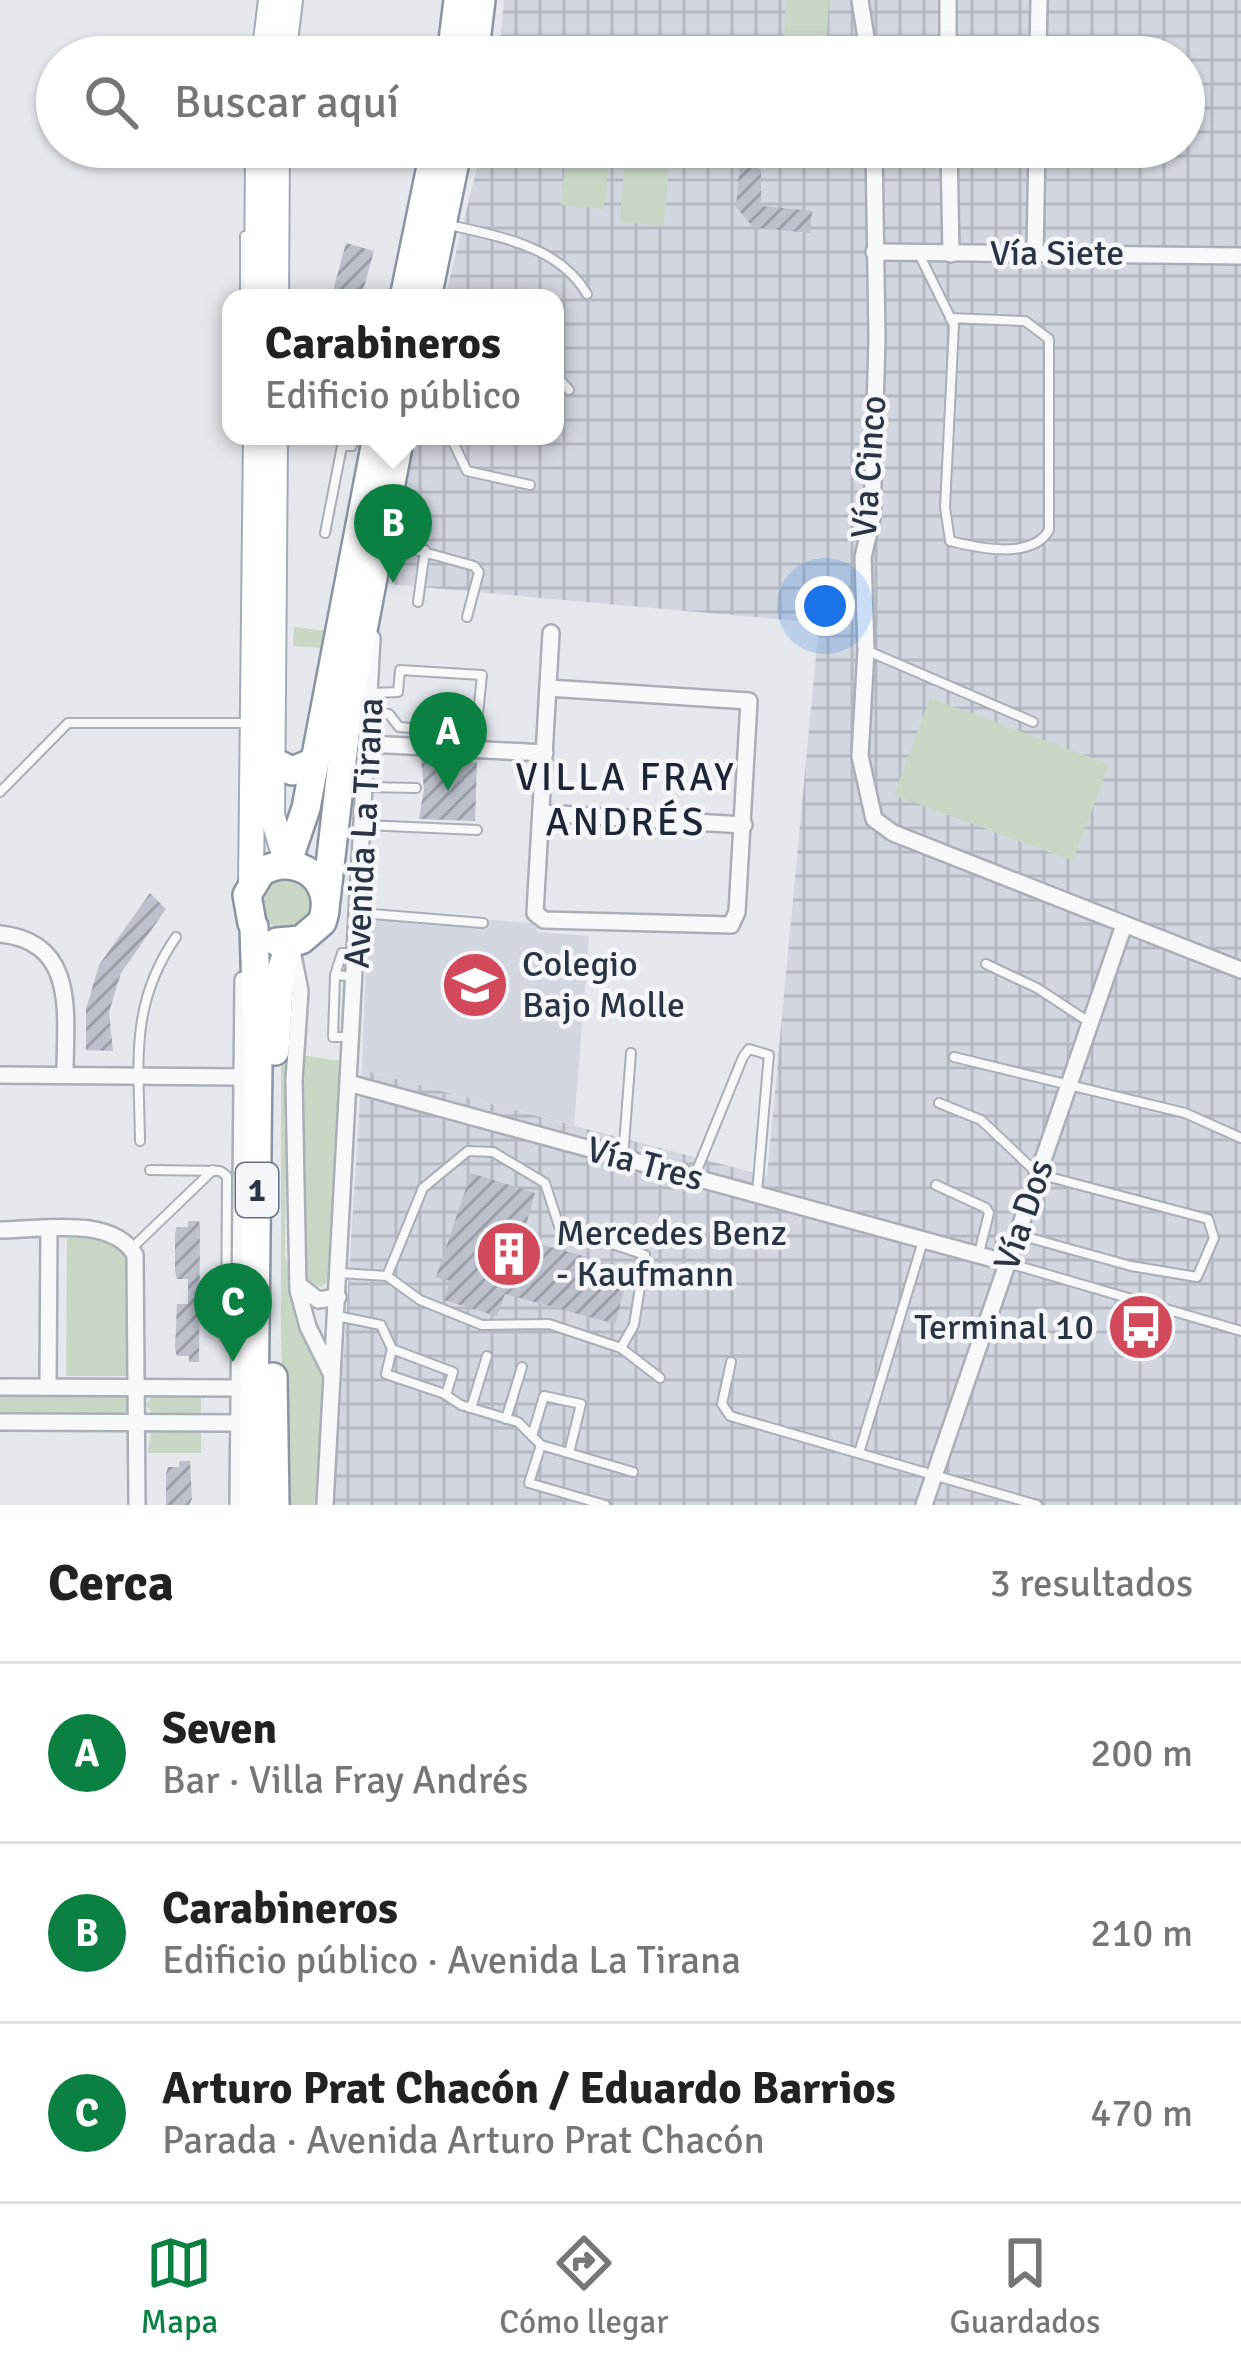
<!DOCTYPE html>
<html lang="es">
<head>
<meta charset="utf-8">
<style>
	body { margin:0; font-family:Signika,sans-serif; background:#f2f2f2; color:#222 }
	.you { position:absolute; left:825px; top:606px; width:42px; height:42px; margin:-30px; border:9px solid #fff; border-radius:50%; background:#1a73e8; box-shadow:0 0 0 18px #1a73e833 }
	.badge { display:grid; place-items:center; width:78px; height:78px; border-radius:50%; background:#0b8043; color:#fff; font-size:39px; font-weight:700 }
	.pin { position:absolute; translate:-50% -99px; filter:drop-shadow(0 3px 6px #0008) }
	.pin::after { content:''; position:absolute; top:63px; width:42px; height:36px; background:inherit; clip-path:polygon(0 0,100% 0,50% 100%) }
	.popup { position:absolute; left:222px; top:289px; width:342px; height:156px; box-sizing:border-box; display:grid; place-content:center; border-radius:24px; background:#fff; filter:drop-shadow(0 3px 9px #0005); font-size:39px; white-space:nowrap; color:#767676 }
	.popup b { font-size:45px; color:#222 }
	.popup::after { content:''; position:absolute; left:50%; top:100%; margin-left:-24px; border:24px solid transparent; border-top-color:#fff }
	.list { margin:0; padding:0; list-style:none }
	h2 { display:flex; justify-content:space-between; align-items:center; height:156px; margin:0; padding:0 48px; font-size:51px }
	h2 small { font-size:39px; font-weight:400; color:#767676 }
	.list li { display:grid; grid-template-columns:78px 1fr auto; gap:36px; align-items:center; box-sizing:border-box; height:180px; padding:0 48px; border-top:3px solid #e0e0e0 }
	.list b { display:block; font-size:45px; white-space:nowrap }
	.list p { margin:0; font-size:39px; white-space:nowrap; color:#767676 }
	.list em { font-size:39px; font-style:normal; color:#767676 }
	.icon { flex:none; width:66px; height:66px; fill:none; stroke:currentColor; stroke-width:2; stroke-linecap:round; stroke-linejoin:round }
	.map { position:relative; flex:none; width:1241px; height:1505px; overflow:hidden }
	.search { position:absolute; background:#fff; box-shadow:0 3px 9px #0004; left:36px; right:36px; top:36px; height:132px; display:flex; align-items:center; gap:30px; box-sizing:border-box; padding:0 42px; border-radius:66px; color:#767676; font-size:45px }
	.sheet { height:696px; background:#fff }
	nav { display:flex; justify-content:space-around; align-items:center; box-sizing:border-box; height:168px; border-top:3px solid #e0e0e0; background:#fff; font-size:33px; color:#767676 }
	nav a { display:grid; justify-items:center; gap:6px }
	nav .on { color:#0b8043 }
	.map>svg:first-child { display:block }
	.built { fill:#d2d6de }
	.industrial { fill:url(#industrial-grid) }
	.green { fill:#c9d6c5 }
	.building { fill:url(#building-hatch) }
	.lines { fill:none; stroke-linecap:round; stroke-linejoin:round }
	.lane-casing { stroke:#a9aeb7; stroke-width:12 }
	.street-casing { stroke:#a9aeb7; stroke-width:20 }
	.primary-casing { stroke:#a3abb8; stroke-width:28 }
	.highway-casing { stroke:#8b94a3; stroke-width:32 }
	.lane { stroke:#f7f8fa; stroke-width:8 }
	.street { stroke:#f7f8fa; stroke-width:15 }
	.primary { stroke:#fff; stroke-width:24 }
	.highway { stroke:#fff; stroke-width:27 }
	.labels { text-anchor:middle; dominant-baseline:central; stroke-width:9; stroke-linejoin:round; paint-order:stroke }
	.shield { fill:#f4f6f9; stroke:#676e7b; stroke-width:3 }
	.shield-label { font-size:33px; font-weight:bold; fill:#2b3445 }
	.street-label { font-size:36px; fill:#2b3445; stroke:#f4f6f9 }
	.poi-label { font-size:36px; fill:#2b3445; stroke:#f4f6f9; text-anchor:start }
	.neighbourhood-label { font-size:39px; letter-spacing:3px; fill:#1d2536; stroke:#f4f6f9 }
</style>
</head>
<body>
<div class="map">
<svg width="1241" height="1505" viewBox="0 0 1241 1505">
	<defs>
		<pattern id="industrial-grid" width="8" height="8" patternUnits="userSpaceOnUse" patternTransform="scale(3)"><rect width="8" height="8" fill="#d2d6de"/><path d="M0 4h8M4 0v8" fill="none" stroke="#b4b8c0"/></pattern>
		<pattern id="building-hatch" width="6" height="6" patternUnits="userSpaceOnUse" patternTransform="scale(3)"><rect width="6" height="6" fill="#bbc0ca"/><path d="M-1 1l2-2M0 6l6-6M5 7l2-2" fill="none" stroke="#989da6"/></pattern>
	</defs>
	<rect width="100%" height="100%" fill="#e4e7ec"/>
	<path class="built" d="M368,912L535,923L538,932L589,936L574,1125L362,1070Z"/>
	<path class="industrial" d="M504,0H1241V1505H334L362,1070L767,1176L819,623L376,583L412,436H555V298H445L482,147H1184V57H499Z"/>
	<g class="green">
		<path d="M786,0H829L826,53L783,51Z"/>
		<path d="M567,147H610L604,209L561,205Z"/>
		<path d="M626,147H670L664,226L620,222Z"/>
		<path d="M294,627L326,631L323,648L293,646Z"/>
		<path d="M930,698L1109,764L1073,861L894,795Z"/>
		<circle cx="286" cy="903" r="26"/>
		<path d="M302,1055L346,1062L341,1139L335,1150L332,1277L322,1287L312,1285L305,1276Z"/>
		<path d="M287,1061L285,1255L296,1314L326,1383L318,1505H288L281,1338V1062Z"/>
		<path d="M67,1238H104L127,1253L132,1376H66Z"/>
		<path d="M0,1392L124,1394L131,1401L125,1414L0,1413Z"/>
		<path d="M154,1394H201V1416L152,1414L146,1404Z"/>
		<path d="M151,1430H201V1453H148Z"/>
	</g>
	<g class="building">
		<path d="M741,147H761V206L812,211L810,233L753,227L736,207Z"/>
		<path d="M346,243L374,251L361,298H331Z"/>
		<path d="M421,759L477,762L475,821L419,819L424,789Z"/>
		<path d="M150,893L166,909L121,973L109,1012L113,1051L86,1050V1009L99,965Z"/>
		<path d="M471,1173L535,1193L522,1239L630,1269L615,1324L505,1294L497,1316L444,1300L450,1281L436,1277Z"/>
		<path d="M188,1221H199L200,1227L199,1362H189V1356H177L175,1349L177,1304H188V1279H177L175,1272V1234L177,1227H188Z"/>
		<path d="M179,1461H190L192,1499L189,1505H166V1474L168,1467H179Z"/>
	</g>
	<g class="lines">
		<g class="lane-casing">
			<g id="lane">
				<path d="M542,57V54"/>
				<path d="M450,225C500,237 559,246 587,294"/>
				<path d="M920,256L954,325L945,507L950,541C978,548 1032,560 1049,530V339L1025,321L950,318"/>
				<path d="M245,298V236"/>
				<path d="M555,350L560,380L569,390"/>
				<path d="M442,436L453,442L467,471L530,485"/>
				<path d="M325,533L342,446H352L354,436"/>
				<path d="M387,542L474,566L479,572L467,617"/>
				<path d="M418,602L425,550"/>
				<path d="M868,651L1033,722"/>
				<path d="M370,713L389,714L399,727L476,733L482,675L400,670L398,692L371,693"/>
				<path d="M366,787L416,788"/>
				<path d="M0,792L68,723H247"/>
				<path d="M365,825L477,830"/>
				<path d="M360,913L483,923"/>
				<path d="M986,964L1037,988L1089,1022"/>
				<path d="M335,975L342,953H354"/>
				<path d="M349,1037H333L335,975L356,977"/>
				<path d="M954,1057L1185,1113L1241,1138"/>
				<path d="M939,1103L981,1120L1038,1174L1208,1219L1214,1238L1197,1277L1131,1266L1019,1235"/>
				<path d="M140,1141C139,1063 129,1005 176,937"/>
				<path d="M623,1157L631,1053"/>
				<path d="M150,1170L220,1171L227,1176L226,1337"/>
				<path d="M695,1175L743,1057L749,1049L769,1055L768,1065L757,1193"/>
				<path d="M936,1185L986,1208L989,1213L979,1253"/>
				<path d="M132,1248L213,1170"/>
				<path d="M1008,1263L1241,1331"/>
				<path d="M340,1273L387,1276L420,1300L482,1325L549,1324L621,1348L660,1378"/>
				<path d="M387,1276L423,1188L468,1151L493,1152L545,1183L559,1226L645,1255L634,1325L621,1348"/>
				<path d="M337,1316L381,1325L392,1349L453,1372L446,1395L461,1405L518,1422L541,1445L633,1472"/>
				<path d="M392,1349L386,1374L445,1394"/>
				<path d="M731,1362L722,1404L730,1416L1037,1505"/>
				<path d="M471,1408L487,1356"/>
				<path d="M506,1419L522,1367"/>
				<path d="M532,1436L544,1396L581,1404L569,1453"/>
				<path d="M541,1445L529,1483L605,1505"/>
				<path d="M859,1453L923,1241"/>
			</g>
		</g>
		<g class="street-casing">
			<g id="street">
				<path d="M860,0L869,57"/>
				<path d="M948,0V57"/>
				<path d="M1038,57L1039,0"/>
				<path d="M874,147L877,338L872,519L863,557L866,650L860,756L874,819L893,833L1241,970"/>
				<path d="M949,147L951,254"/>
				<path d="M1035,251L1037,147"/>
				<path d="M874,252L1241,256"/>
				<path d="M548,688L749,701L737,912L731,925L544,920L535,913L551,633"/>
				<path d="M368,744L545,753"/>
				<path d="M541,813L744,825"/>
				<path d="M0,934C78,942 65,1015 65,1074"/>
				<path d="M291,945L300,991L294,1080L298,1290L308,1327L332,1375"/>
				<path d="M0,1075L242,1077"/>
				<path d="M352,1084L1008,1263"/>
				<path d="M0,1230C40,1230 112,1215 135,1255L137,1505"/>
				<path d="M299,1285L318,1300L338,1297"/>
				<path d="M0,1387L239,1388"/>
				<path d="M48,1387L49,1230"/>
				<path d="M0,1422L239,1423"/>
				<path d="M238,1505L243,980"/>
				<path d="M325,1505L372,638"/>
				<path d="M924,1505L1124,925"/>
			</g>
		</g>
		<g class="primary-casing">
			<g id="primary">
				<path d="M264,57L271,0"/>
				<path d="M283,57L290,0"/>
				<path d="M257,298L258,147"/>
				<path d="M276,298L277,147"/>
				<path d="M275,436L272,815L287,864"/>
				<path d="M251,885L256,436"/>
			</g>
		</g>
		<g class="highway-casing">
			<g id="highway">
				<path d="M451,57L458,0"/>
				<path d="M474,57L481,0"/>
				<path d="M404,298L435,147"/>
				<path d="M427,298L458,147"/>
				<path d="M272,761L292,771L314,762"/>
				<path d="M287,864L306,808L377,436"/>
				<path d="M326,900L348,709L400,436"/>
				<path d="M252,923L247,895L261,872C298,851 337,881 322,922L301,940L277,942"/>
				<path d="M275,1051L280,974L290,943"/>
				<path d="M273,1377L275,1505"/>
				<path d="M253,1505L258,1059L254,927"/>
			</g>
		</g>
		<use href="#lane" class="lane"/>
		<use href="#street" class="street"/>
		<use href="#primary" class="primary"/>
		<use href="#highway" class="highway"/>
	</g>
	<defs>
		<g id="school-disc" transform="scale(3.45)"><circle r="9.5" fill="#d1495b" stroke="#f4f6f9"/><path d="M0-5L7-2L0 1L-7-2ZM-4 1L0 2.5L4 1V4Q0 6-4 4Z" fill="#fff"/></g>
		<g id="building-disc" transform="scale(3.45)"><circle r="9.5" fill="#d1495b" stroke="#f4f6f9"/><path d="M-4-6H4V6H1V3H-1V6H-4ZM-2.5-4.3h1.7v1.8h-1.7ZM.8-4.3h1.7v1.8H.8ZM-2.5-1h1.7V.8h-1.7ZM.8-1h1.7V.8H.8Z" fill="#fff"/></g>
		<g id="bus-disc" transform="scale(3.45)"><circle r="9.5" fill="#d1495b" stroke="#f4f6f9"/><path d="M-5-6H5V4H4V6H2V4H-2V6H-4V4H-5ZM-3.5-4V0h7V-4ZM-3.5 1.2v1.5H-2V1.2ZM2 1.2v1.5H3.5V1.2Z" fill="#fff"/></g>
	</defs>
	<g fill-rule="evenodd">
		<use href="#school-disc" x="475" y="985"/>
		<use href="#building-disc" x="509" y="1254"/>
		<use href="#bus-disc" x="1141" y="1327"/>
	</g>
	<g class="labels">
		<rect class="shield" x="236" y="1163" width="42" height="54" rx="9"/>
		<g class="shield-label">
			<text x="257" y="1190">1</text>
		</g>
		<g class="street-label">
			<text x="1057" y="253">Vía Siete</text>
			<text transform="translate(869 467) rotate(-86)">Vía Cinco</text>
			<text transform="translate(364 833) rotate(-87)">Avenida La Tirana</text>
			<text transform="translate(645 1164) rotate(15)">Vía Tres</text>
			<text transform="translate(1024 1215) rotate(-71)">Vía Dos</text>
		</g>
		<g class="poi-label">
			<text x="522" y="964">Colegio<tspan x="522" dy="41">Bajo Molle</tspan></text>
			<text x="556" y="1233">Mercedes Benz<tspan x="556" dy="41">- Kaufmann</tspan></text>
			<text x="1094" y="1327" text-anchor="end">Terminal 10</text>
		</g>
		<g class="neighbourhood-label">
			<text x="626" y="777">VILLA FRAY<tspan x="626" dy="45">ANDRÉS</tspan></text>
		</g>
	</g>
</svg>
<div class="you"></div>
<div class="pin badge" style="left:448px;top:791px">A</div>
<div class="pin badge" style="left:393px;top:583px">B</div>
<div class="popup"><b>Carabineros</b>Edificio público</div>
<div class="pin badge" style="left:233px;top:1362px">C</div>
<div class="search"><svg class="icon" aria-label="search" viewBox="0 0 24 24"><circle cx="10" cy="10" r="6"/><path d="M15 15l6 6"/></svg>Buscar aquí</div>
</div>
<section class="sheet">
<h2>Cerca<small>3 resultados</small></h2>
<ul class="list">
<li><span class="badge">A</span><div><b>Seven</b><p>Bar · Villa Fray Andrés</p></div><em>200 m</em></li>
<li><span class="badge">B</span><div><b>Carabineros</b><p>Edificio público · Avenida La Tirana</p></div><em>210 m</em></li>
<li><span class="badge">C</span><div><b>Arturo Prat Chacón / Eduardo Barrios</b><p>Parada · Avenida Arturo Prat Chacón</p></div><em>470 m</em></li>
</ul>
</section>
<nav>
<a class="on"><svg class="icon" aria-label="map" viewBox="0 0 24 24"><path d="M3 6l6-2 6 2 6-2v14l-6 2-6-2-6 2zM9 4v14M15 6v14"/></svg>Mapa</a>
<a><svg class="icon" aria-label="directions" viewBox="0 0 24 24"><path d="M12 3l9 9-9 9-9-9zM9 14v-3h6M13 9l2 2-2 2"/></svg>Cómo llegar</a>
<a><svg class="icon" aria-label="saved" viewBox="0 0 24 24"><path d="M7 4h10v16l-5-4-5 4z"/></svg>Guardados</a>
</nav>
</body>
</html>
